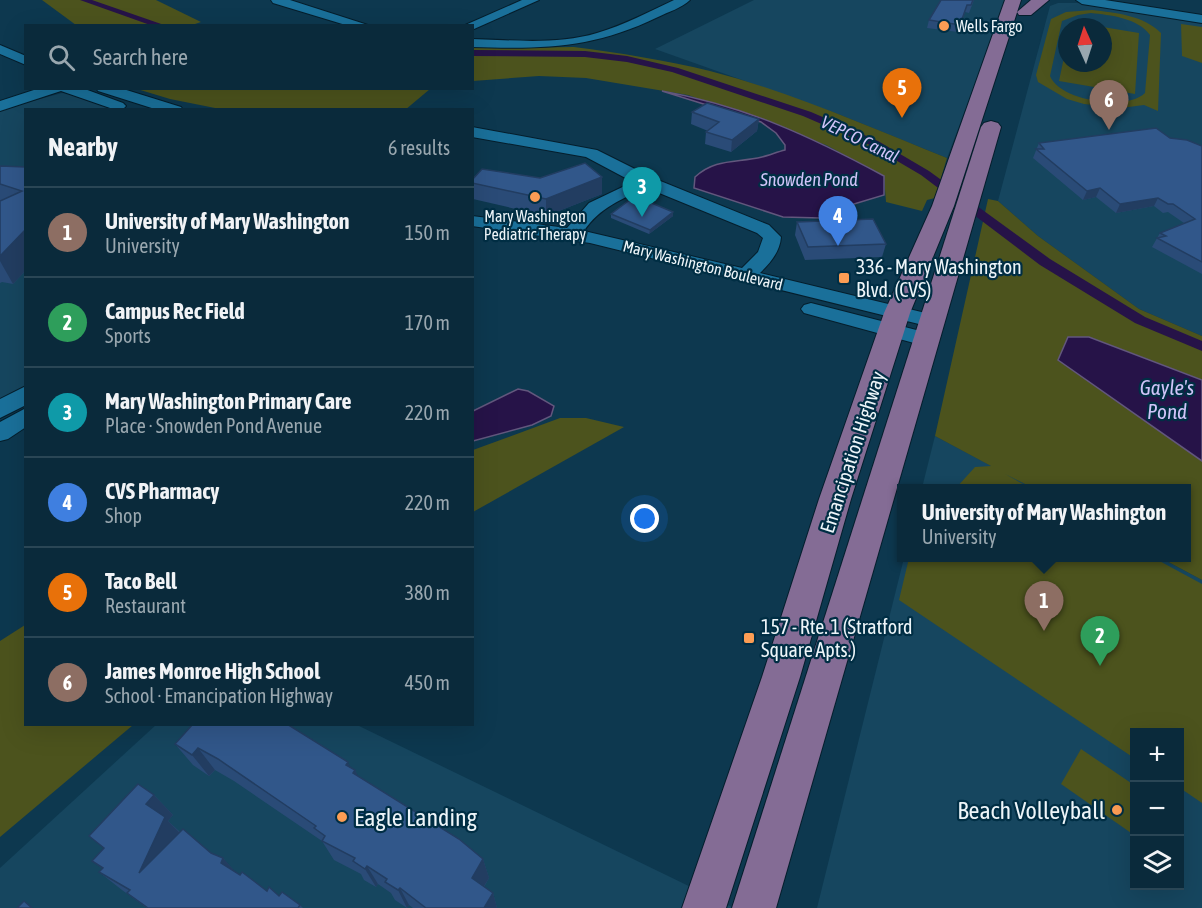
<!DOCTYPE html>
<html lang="en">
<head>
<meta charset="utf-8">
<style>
	body { margin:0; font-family:"Asap Condensed",sans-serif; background:#183646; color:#f1f3f6 }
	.controls { position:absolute; right:18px; bottom:18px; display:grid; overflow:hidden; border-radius:0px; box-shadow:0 6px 24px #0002 }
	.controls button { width:54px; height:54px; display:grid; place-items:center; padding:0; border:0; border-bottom:2px solid #2a4655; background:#0a2a3b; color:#f1f3f6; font:30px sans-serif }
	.compass { position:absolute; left:1058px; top:18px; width:54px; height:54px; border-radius:50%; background:#0a2a3b; box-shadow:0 6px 24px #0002; rotate:357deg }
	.you { position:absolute; left:645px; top:519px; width:21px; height:21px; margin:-15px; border:4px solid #fff; border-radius:50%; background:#1a73e8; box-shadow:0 0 0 9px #1a73e833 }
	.badge { display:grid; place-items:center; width:39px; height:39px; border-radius:50%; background:#fc9d54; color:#fff; font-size:20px; font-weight:700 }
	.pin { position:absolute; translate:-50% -50px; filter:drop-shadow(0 2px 3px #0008) }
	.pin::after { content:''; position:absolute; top:32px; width:21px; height:18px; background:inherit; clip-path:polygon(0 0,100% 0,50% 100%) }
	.popup { position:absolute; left:897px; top:484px; width:294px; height:78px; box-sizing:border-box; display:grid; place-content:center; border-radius:0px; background:#0a2a3b; filter:drop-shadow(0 2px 4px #0005); font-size:20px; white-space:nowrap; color:#99a7af }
	.popup b { font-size:22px; color:#f1f3f6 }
	.popup::after { content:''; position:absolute; left:50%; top:100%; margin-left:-12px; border:12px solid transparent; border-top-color:#0a2a3b }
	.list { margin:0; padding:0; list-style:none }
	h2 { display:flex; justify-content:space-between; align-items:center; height:78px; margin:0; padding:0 24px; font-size:26px }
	h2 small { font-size:20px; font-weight:400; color:#99a7af }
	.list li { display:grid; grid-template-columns:39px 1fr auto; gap:18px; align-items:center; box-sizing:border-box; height:90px; padding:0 24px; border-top:2px solid #2a4655 }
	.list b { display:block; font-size:22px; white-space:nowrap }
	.list p { margin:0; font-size:20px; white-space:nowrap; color:#99a7af }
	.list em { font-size:20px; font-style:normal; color:#99a7af }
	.icon { flex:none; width:33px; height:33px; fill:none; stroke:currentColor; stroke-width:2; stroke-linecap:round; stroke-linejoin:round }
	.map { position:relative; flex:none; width:1202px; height:908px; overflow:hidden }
	.search { position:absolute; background:#0a2a3b; box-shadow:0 6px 24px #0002; left:24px; top:24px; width:450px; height:66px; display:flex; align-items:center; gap:15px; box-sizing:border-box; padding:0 21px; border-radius:0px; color:#99a7af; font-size:22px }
	.panel { position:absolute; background:#0a2a3b; box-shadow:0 6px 24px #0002; left:24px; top:108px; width:450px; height:618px; border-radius:0px }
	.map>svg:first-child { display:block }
	.built { fill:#16465f; fill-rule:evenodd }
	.green { fill:#4c531d; fill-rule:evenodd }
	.water { fill:#261348; stroke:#62577d; stroke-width:1.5 }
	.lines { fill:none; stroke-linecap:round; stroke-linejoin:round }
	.canal { fill:#261348; fill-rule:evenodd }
	.minor-casing { stroke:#051e2c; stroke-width:2 }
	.major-casing { stroke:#051e2c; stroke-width:2 }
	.minor { fill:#1a709a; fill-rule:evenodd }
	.major { fill:#846c95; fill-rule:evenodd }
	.wall { fill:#2a4b77 }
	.shaded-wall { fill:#223d61 }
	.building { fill:#31578a; stroke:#223d61; stroke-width:1.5 }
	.poi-dot { fill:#fc9d54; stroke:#002e44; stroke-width:2 }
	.labels { text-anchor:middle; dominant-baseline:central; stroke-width:4.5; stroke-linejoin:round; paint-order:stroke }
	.far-poi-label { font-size:16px; fill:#edf5f9; stroke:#002e44; text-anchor:start }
	.far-street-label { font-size:16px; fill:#edf5f9; stroke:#002e44 }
	.far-water-label { font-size:18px; font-style:italic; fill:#d1c4f9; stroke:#002e44 }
	.poi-label { font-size:20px; fill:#edf5f9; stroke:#002e44; text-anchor:start }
	.street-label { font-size:20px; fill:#edf5f9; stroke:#002e44 }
	.water-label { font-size:21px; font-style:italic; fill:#d1c4f9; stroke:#002e44 }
	.near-poi-label { font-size:24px; fill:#edf5f9; stroke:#002e44; text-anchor:end }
</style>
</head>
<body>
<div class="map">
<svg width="1202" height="908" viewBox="0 0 1202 908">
	<rect width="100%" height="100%" fill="#0d384f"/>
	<g class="built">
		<path d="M754,0H1007L947,158L838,114L655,49Z"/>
		<path d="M1058,3H1077L1202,24V336L1139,309L1038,236L998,201L1050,6ZM1067,27H1103V63H1067Z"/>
		<path d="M62,93L73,94L120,109L26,110L25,387L0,403V110Z"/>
		<path d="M935,436L1033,488H922Z"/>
		<path d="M904,558H1161L1202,580V908H817ZM1134,732H1180V886H1134Z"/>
		<path d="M157,724L357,725L734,908H0V868Z"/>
	</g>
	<g class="green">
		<path d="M42,0H156L201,22L189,26L76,25Z"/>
		<path d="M1092,10C1116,13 1143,15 1161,33L1158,111L1144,105L1121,108L1084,104L1067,99L1038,82L1036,75L1051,19L1066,12ZM1091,13C1110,15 1138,18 1150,35L1145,93C1127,111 1060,101 1050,76L1062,21L1078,15Z"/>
		<path d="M1181,24L1202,27V63L1182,56Z"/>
		<path d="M1103,27L1139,33L1135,94L1059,81L1067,43V63H1103Z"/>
		<path d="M574,47C620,53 665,60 710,71C791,92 869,127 947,158L935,198L927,200L922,211L886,202L884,176L826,145L688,95L586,78L539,76L473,81L472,48Z"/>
		<path d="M137,89H430L405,110L220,109L170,99Z"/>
		<path d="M988,199L998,201L1038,236L1139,309L1202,336V380L1089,337L1058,360L1202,461V580L1161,558H1186V488H1033L1005,474L1030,488H956L975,467L991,466L935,436Z"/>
		<path d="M560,418H586L624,427L473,512V450Z"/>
		<path d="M909,558H1154L1202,584V803L1180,788V732H1134V758L899,600Z"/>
		<path d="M25,625L26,724L133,725L0,837V641Z"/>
		<path d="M1081,749L1134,785V835L1061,784Z"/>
	</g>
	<g class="water">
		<path d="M662,91C745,106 810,136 884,176V195L844,207L821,218L783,217L694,188L695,177C715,158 737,163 762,157C770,155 777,152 785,150V145L776,133L761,122Z"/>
		<path d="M1068,337H1089L1202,380V461L1058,360Z"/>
		<path d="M518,389L528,391L554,406L551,416L532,425L473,441V411Z"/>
	</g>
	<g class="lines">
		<g class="canal">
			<path d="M80,0H92L167,26H153Z"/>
			<path d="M472,50L585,51L627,56L678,68L811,112L878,141L929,171L1050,259L1145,317L1202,341V351L1135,323L1040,265L921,175L870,145L803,116L672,72L627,62L585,57L472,56Z"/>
		</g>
		<g class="minor-casing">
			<g id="minor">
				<path d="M271,0H290L371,26H349L273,3Z"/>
				<path d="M522,0H539L474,29L472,26H463Z"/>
				<path d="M674,0H690C682,8 668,12 658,17C592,49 544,49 472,47V39C513,40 557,45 597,33C624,25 649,12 674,0Z"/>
				<path d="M1076,0H1105L1202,15V23L1082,4Z"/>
				<path d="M0,45L26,56V65L0,54Z"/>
				<path d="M40,88H82L123,103L126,106L123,109H113L61,91L0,111V101Z"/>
				<path d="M96,88H120L181,107L183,110H158L98,91Z"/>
				<path d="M472,127L597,150L653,178L769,225L781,237C780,252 770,263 760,273L938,316L941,321L938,326L931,327L590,243L472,226V216L567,228L589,203L633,182L586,157L472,137ZM647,188L757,233L763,238L758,252L742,268L584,231C599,208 623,198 647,188Z"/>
				<path d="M811,303L932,334L936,339L932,344L925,346L804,313L801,309L804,305Z"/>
				<path d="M26,386V405L0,418V399Z"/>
				<path d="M26,408V427L8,439L0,441V422Z"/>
			</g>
		</g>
		<g class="major-casing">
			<g id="major">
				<path d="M1005,0H1021L954,206L910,313L851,499L800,677L726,908H682L762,677L819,499L884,313L932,206Z"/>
				<path d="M1031,0H1049L1031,15H1019L1017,12Z"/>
				<path d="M991,121L998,123L1001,127L776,908H732L981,127L984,123Z"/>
			</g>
		</g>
		<use href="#minor" class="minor"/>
		<use href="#major" class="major"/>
	</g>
	<g class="wall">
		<path d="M974,0L969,13L965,12L958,32L927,28L929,20Z"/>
		<path d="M692,112L759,119L757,131L731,152L705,144L706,132L708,131L691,124Z"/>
		<path d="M1170,138L1202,146V274L1152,247L1160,233L1184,223L1168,212L1163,213L1154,206L1116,213L1096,197L1083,200L1033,158L1039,143Z"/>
		<path d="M0,166L26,167V270L13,284L2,282L0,283Z"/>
		<path d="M602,177V194L546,216L473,199L472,180Z"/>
		<path d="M673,212V216L649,234L611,218V214Z"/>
		<path d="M797,222L886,244L882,257L805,260L795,235Z"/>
		<path d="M175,744L351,768L355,770L358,777L483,859L489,878L484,887L493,893L497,908H413L409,905L407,908L395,900L391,893L378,884L376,887L364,880L361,874L334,860L322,841L234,781L215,770L209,776L193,765Z"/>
		<path d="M154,795L173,815L168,821L180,832L211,853L223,858L235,872L267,891L300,905L303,908H147L122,890L99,872L103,869L92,861L104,848L89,836Z"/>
	</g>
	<g class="shaded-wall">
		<path d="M759,119L757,131L731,152L732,140Z"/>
		<path d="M602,177V194L546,216V199Z"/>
		<path d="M1100,188L1096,197L1083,200L1087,191Z"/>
		<path d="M1158,198L1154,206L1116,213L1120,204Z"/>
		<path d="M673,212V216L649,234L650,230Z"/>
		<path d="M26,229V270L13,284L0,261V256Z"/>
		<path d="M198,748L215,770L209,776L192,755Z"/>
		<path d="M348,762L353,772L355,770L366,791L346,765Z"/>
		<path d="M154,795L173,815L168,821L184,837L139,873L146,804Z"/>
		<path d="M223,858L240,877L221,863Z"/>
		<path d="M483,859L489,878L478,896L472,878Z"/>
		<path d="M367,866L378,884L376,887L365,869Z"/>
		<path d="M400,888L409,905L407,908L398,890Z"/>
		<path d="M493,893L497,908H484Z"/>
	</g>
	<g class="building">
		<path d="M941,0H973L971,5H967L960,25L929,20Z"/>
		<path d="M707,103L759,119L732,140L706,132L719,122L692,112Z"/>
		<path d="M1156,128L1170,138L1187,140L1202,146V262L1157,238L1166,236L1160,233L1195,219L1173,204H1168L1158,198L1120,204L1100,188L1087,191L1036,149H1044L1039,143Z"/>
		<path d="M585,163L602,177L546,199L472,183V180L482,169L540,178Z"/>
		<path d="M0,166L26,167V229L0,256V201L22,191L0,184Z"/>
		<path d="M635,196L673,212L650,230L611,214Z"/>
		<path d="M873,219L886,244L808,247L797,222Z"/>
		<path d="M193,724H287L348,762L346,765L355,770L353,773L459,839L483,859L472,878L493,893L484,908H426L400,888L398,890L385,882L387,879L367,866L365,869L353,861L355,858L322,841L325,836L314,828L316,826L218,759L198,748L192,755L175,744Z"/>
		<path d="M138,784L154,795L146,804L165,817L139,873L183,829L211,853L223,858L221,863L240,875L242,872L267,891L269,887L279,896L282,892L300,905L298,908H148L127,893L130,890L99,872L103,868L92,861L104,848L89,836Z"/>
		<path d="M24,901L32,908H17Z"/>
	</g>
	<g class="poi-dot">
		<circle cx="944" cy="26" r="6"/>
		<circle cx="535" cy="197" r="6"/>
		<rect x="838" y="272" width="12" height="12" rx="3"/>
		<rect x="743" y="632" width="12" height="12" rx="3"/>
		<circle cx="1117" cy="810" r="6"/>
		<circle cx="342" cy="817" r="6"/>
	</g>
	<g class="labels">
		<g class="far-poi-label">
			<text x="956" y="26">Wells Fargo</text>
			<text x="535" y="216" text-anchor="middle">Mary Washington<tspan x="535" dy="18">Pediatric Therapy</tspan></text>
		</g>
		<g class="far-street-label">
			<text transform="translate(703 265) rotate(14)">Mary Washington Boulevard</text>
		</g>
		<g class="far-water-label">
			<text transform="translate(860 139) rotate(26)">VEPCO Canal</text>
			<text x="809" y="179">Snowden Pond</text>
		</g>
		<g class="poi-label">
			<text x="856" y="266">336 - Mary Washington<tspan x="856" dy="23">Blvd. (CVS)</tspan></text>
			<text x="761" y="626">157 - Rte. 1 (Stratford<tspan x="761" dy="23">Square Apts.)</tspan></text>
		</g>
		<g class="street-label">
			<text transform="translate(852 452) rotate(-72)">Emancipation Highway</text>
		</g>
		<g class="water-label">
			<text x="1167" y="387">Gayle's<tspan x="1167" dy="24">Pond</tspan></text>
		</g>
		<g class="near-poi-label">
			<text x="1105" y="810">Beach Volleyball</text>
			<text x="354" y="817" text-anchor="start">Eagle Landing</text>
		</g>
	</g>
</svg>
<div class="controls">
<button>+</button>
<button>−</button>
<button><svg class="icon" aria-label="layers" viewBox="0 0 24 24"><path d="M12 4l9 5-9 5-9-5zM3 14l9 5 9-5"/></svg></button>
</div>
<svg class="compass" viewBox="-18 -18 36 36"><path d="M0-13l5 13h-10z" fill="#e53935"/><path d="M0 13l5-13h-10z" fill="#99a7af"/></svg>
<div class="you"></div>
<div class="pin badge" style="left:1044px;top:631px;background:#8d6e63">1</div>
<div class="popup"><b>University of Mary Washington</b>University</div>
<div class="pin badge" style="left:1100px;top:666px;background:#2e9e5b">2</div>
<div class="pin badge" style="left:642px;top:217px;background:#0f9aa8">3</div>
<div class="pin badge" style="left:838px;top:246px;background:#3f7fe0">4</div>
<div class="pin badge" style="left:902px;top:118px;background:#e8710a">5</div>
<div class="pin badge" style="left:1109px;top:130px;background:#8d6e63">6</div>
<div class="search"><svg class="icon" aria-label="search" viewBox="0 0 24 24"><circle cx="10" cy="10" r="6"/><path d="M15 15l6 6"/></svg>Search here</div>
<section class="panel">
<h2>Nearby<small>6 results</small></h2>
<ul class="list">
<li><span class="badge" style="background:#8d6e63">1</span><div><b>University of Mary Washington</b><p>University</p></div><em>150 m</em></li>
<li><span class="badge" style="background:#2e9e5b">2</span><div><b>Campus Rec Field</b><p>Sports</p></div><em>170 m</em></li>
<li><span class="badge" style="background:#0f9aa8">3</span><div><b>Mary Washington Primary Care</b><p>Place · Snowden Pond Avenue</p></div><em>220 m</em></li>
<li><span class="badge" style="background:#3f7fe0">4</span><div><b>CVS Pharmacy</b><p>Shop</p></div><em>220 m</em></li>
<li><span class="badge" style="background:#e8710a">5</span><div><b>Taco Bell</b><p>Restaurant</p></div><em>380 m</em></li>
<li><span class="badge" style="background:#8d6e63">6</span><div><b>James Monroe High School</b><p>School · Emancipation Highway</p></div><em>450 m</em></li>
</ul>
</section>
</div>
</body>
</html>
